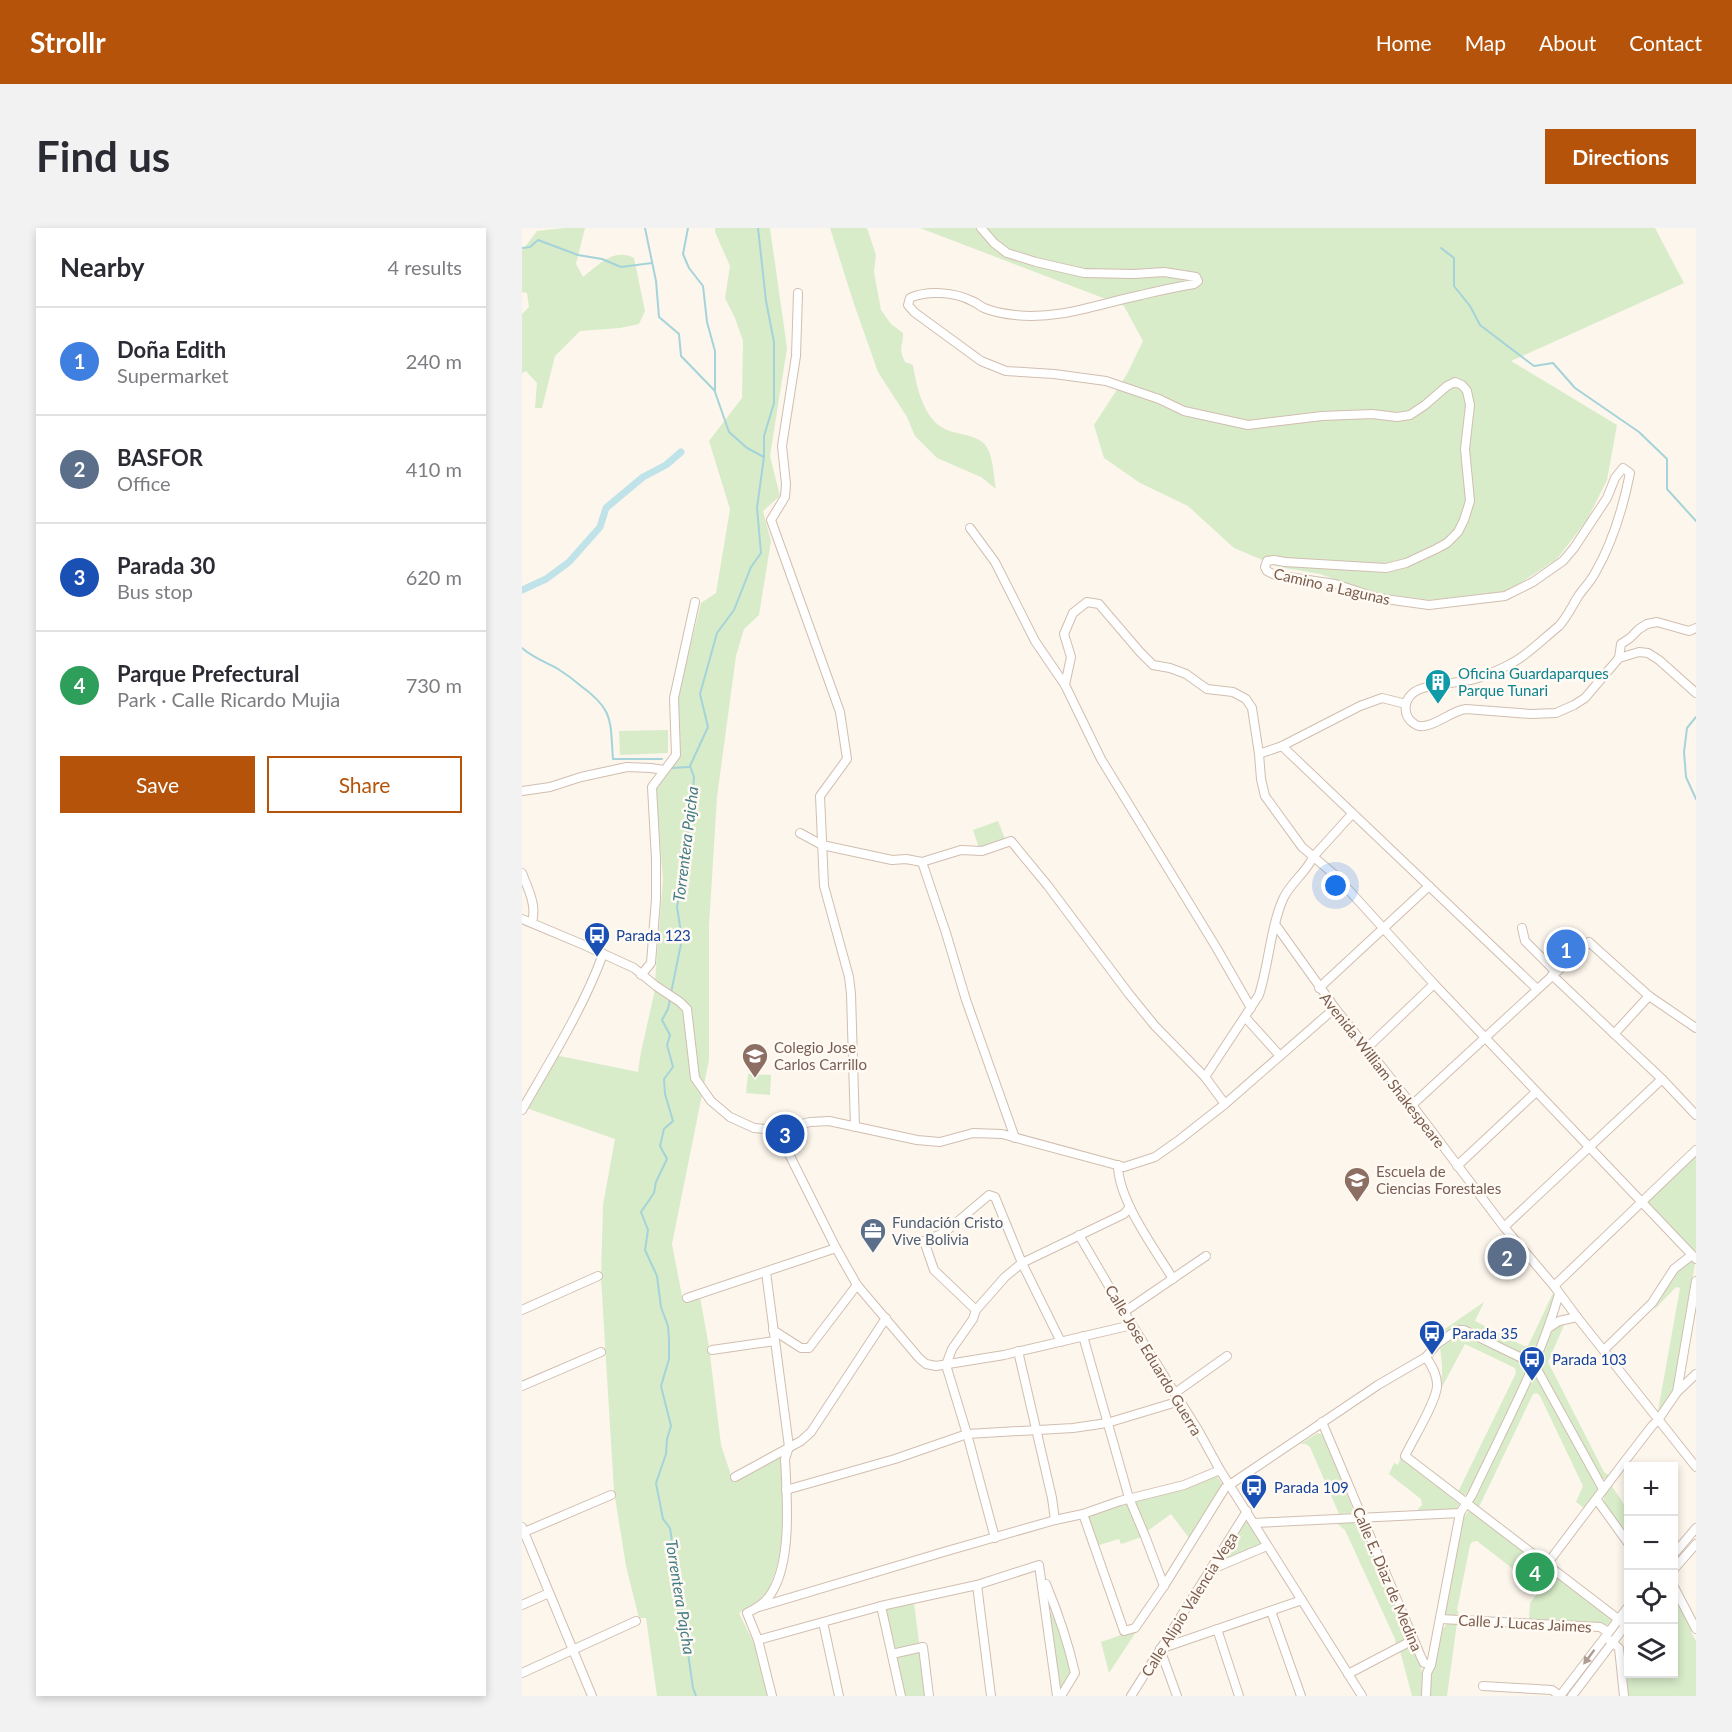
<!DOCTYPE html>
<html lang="en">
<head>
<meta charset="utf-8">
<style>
	body { margin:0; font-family:Lato,sans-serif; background:#f2f2f3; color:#2b2b33 }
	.controls { position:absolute; right:18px; bottom:18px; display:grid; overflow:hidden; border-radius:0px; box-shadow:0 3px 9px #0003 }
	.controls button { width:54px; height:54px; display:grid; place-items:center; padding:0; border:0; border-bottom:2px solid #e1e1e2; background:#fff; color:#2b2b33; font:30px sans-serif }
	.you { position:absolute; left:814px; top:658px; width:21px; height:21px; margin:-15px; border:4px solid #fff; border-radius:50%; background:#1a73e8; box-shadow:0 0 0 9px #1a73e833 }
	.badge { display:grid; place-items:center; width:39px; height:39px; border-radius:50%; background:#b45309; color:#fff; font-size:20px; font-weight:700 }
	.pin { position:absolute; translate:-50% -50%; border:3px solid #fff; box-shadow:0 2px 6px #0006 }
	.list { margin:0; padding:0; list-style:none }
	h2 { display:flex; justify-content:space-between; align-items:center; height:78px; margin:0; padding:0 24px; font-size:26px }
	h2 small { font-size:20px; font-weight:400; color:#7c7c81 }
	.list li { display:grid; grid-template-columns:39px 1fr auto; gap:18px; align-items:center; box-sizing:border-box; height:108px; padding:0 24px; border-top:2px solid #e1e1e2 }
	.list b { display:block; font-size:22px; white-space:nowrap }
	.list p { margin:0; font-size:20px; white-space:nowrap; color:#7c7c81 }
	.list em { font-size:20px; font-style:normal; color:#7c7c81 }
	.actions { display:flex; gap:12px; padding:18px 24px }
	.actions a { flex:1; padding:14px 0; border:2px solid #b45309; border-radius:0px; text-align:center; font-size:21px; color:#b45309 }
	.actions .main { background:#b45309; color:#fff }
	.icon { flex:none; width:33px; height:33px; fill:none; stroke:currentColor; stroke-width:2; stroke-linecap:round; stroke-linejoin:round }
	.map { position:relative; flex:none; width:1174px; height:1468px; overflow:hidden; border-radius:0px }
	header { display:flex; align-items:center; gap:36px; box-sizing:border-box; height:84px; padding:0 30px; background:#b45309; color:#fff }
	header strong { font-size:28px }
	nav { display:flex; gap:33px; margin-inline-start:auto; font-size:21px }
	.intro { display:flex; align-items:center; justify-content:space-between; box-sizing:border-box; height:144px; padding:0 36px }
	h1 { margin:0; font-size:42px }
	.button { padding:15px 27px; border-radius:0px; background:#b45309; color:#fff; font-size:21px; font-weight:700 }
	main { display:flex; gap:36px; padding:0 36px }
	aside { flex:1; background:#fff; border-radius:0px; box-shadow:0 3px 9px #0003 }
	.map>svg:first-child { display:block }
	.green { fill:#d8ecc9 }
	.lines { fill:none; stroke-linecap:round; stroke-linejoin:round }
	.stream { stroke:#a5d3da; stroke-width:2 }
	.canal { stroke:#bfe3e8; stroke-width:7 }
	.minor-casing { stroke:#d1beb0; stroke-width:10 }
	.minor { stroke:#fff; stroke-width:8 }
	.oneway { fill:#af9d94 }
	.labels { text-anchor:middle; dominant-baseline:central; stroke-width:5; stroke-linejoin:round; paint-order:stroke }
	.street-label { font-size:15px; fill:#7a5c4d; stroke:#fffaf3 }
	.culture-label { font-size:15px; fill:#0d838f; stroke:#fffaf3; text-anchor:start }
	.transit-label { font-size:15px; fill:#164399; stroke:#fffaf3; text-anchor:start }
	.education-label { font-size:15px; fill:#785e54; stroke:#fffaf3; text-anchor:start }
	.service-label { font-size:15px; fill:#4e5e75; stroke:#fffaf3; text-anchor:start }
	.water-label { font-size:16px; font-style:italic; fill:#437c86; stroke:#fffaf3 }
</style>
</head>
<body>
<header>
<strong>Strollr</strong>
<nav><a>Home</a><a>Map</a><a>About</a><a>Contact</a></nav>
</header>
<div class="intro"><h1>Find us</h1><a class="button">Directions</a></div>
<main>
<aside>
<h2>Nearby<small>4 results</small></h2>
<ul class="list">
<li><span class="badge" style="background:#3f7fe0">1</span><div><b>Doña Edith</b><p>Supermarket</p></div><em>240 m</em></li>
<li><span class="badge" style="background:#5c6f8a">2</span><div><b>BASFOR</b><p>Office</p></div><em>410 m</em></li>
<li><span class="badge" style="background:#1a4fb4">3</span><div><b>Parada 30</b><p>Bus stop</p></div><em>620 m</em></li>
<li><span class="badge" style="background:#2e9e5b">4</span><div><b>Parque Prefectural</b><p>Park · Calle Ricardo Mujia</p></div><em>730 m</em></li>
</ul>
<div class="actions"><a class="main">Save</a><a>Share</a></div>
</aside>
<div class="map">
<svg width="1174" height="1468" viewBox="0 0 1174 1468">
	<rect width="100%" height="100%" fill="#fdf6ec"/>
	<g class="green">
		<path d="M42,0H63L54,36L61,49C75,38 92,19 112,30L123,83L117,96L98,100L58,103L33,128L20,180H13L15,155L4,143L0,145V86L7,79L5,65L0,64V23L15,3Z"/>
		<path d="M193,0H248L265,120L248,228L258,268L241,283L249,313L237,387L222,401L214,428L195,569L187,698V832L150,1016L161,1073L178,1069L187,1119L199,1217L211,1253L261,1225C262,1260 265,1345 240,1369C233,1376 224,1380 217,1385L234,1420L246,1468H135L124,1390H117L104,1338L92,1263L79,1050L81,977L93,911L4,880L33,827L116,844L119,824L132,766L141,651L133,561L157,530L155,472L179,375L194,365L208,281L187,213L220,170L221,113L213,90L203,70L208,38L193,4Z"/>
		<path d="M308,0H345L354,27L352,44L359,82L369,96L381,105C381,120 376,119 383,134L391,137C394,157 401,187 419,199C430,206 449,206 459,213C472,222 471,247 474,261L459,249L415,230L393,208L385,189L356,144L332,76Z"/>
		<path d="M398,0H1133L1162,55L989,133L1095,197L1085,252L1065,292L1035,331L986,363L908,372L848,364L798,346L757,339L712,320L666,278L618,255L582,230L572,197L605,146L621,113L602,78Z"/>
		<path d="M146,502V525L98,527L97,503Z"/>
		<path d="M476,593L483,611L457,620L451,602Z"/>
		<path d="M226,846L249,847L248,867L224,865Z"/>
		<path d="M1174,928V1022L1170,1025L1124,973Z"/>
		<path d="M1166,1033H1169L1173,1035L1172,1042L1153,1155C1149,1166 1146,1177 1136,1183L1158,1060L1154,1059L1131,1083L1153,1046Z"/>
		<path d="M1031,1065L1033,1069L1013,1129L1007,1130L939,1097L934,1098L916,1111L914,1107L962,1074L953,1093L1002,1118H1006Z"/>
		<path d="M1043,1095L1026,1134L1082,1244L1088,1248L1084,1251H1079L1018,1139C1017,1131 1025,1109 1031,1103C1034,1099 1038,1097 1043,1095Z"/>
		<path d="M936,1105L943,1106L1004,1136L1007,1140L947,1265L940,1268L936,1264L994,1145L993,1140L943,1116L920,1159V1137L918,1119Z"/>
		<path d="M1010,1148H1014L1076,1260L1074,1267L1063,1281L1054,1274L1061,1258L1018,1168L1015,1165L1011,1166L956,1281L952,1277L951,1272Z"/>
		<path d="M796,1205L801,1207L831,1282L829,1285L817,1286L788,1219L784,1216H778Z"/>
		<path d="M879,1229L937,1276L934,1282L901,1285L896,1281L900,1277L899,1271L867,1246L872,1235L876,1237Z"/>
		<path d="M695,1248L701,1257L667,1310L649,1286L624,1304L611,1274L659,1261Z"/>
		<path d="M1089,1257L1106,1282V1310C1100,1301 1082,1282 1082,1271C1082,1265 1085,1261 1089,1257Z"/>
		<path d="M606,1274L620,1309L599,1316L597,1311L574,1318L563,1288Z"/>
		<path d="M948,1282L1091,1391L1087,1397L1007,1393L1008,1375L1018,1362L955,1313L950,1314L948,1317L935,1382L937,1385L931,1388L924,1386L921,1383L941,1290Z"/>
		<path d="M725,1292L740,1317L697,1333Z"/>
		<path d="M834,1292L838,1295L887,1408L885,1412L874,1418L873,1411L823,1302L814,1295Z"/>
		<path d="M1152,1361L1169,1400V1404L1174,1413V1468H1105L1103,1442L1106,1443V1446H1152Z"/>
		<path d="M392,1375L404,1468H382L363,1382Z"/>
		<path d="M529,1385L534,1387L550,1446L539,1462L528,1391Z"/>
		<path d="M926,1395H935L925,1468H906C908,1450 912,1406 926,1395Z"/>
		<path d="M616,1401L587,1445L579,1414Z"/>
		<path d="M888,1417L893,1420L901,1447V1468H890L878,1423Z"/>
	</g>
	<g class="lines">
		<g class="stream">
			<path d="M123,0L134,53L137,89L157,106L159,128L192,162"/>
			<path d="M166,0L161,26L167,40L181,58L185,94L193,123V164L207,204L225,220L242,229"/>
			<path d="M0,20L8,19L16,12L56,27L80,31L99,39L130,35"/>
			<path d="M919,20L932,30V58L948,78L958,97L1012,138L1031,135L1053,160L1117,204L1145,231V261L1174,293"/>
			<path d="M0,420C11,430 24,434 36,441C44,446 52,452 59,458C92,482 88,492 91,531H140"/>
			<path d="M1174,489L1165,500L1162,524L1164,549L1174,571"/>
			<path d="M149,540L167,539"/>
			<path d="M149,765L160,711L155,679L159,657L158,629L168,598L172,549L168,538L186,499L178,466L195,405L212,382L229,339L239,325L235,280L242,229V208L252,175V114L244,73L236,0"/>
			<path d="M148,771L146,781L140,792L148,807L145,817L151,839L142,851L143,866L151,893L142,901L138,918L145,931L134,954L132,965L119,984L126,1002L123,1022L135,1048L139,1079L146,1098L147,1112V1131L139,1158L149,1198L145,1211L144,1226L134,1255L141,1291L148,1300L171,1460L174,1468"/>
		</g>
		<path class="canal" d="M0,362L24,351L47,334L78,299L84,280L121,249L144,237L159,224"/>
		<g class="minor-casing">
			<g id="minor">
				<path d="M459,0L472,15L485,25L514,34L562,45L612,46L642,44L674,49L676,53L672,56C654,59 636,63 619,67C576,76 537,92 493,87C483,86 472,84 462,80C458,78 455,75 450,73C433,64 405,62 388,70L386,77L392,84L459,133L484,143L532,146L584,153L637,171L662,183L726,197L800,188L850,186L875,189L888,187L903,177L925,158L933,154L940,157L945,163L948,177L943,221L948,273L942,292L936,304L925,315L914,321L884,335L864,340L763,334L752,332L745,333L743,339L745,343L753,347L813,356L856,370L907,377L983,368L1011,354L1041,333L1052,320L1085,270L1093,250L1101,240L1108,245C1101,280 1091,314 1073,345C1069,353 1062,360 1057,367C1050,378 1045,389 1037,398C1022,410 1007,426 990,435C980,441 967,446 956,450C939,456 901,455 890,466C882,473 881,487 890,494C893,497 898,499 902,498C917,496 929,483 944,481L1009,486L1034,485L1052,477L1063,470L1097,430L1117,424L1126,425L1137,432L1174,465"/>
				<path d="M276,65L274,128L260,218L264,256L263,269L249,292L318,484L325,531L298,568L302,658L327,749L329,766L333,899"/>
				<path d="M448,300L473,334L513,413L543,457L579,531L694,719L729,780"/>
				<path d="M1097,430L1099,416L1108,410L1117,401L1125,396L1135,394L1167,403L1174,400"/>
				<path d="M543,457L549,429L542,406L551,385L565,374L577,376L618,424L631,437L648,440L664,446L685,461L711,464L724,471L730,480L737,526L739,551L743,568L780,619L814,648L912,756L1174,1031"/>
				<path d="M760,518L1015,761"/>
				<path d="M737,526L760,518L838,478L860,470L884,476"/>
				<path d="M0,563L28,559L59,549L105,539L129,540L142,542"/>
				<path d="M278,605L300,617L370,632L384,631L400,634L439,622L460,623L489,613L526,658L607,766L633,798L683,849L703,876"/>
				<path d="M400,634L424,705L444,772L493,910"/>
				<path d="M0,645C6,661 15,677 10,694"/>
				<path d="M0,691L62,717L112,740L134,758L158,774L165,781L173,850L189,873L208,889L232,900L255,902L288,894L307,893L395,912L418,914L451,905L480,906L602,939L633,929L657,912L703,876L813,780"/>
				<path d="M753,696L813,780L890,877L982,999L1032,1058L1055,1089L1174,1239"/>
				<path d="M1000,700L1003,713L1034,744"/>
				<path d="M119,747L129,735L134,671V631L130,559L154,527L152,470L173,374"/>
				<path d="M1030,747L1140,851L1174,887"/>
				<path d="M797,760L907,658"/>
				<path d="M723,789L758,828"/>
				<path d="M1092,806L1127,768"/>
				<path d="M845,820L912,756"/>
				<path d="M683,849L737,767C747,736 748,701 761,671C768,655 784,645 791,629L830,586"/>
				<path d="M890,877L1067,714L1127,768L1174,800"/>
				<path d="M0,882C29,831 61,781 81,726"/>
				<path d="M255,902L314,1020L335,1057L397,1130L404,1136L414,1138L482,1127L610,1097"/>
				<path d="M596,937C596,972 633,1021 651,1051"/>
				<path d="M935,938L1014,864"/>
				<path d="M982,999L1140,851"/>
				<path d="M557,1007L602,1084L676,1202L698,1242L840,1468"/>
				<path d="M244,1044L267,1219L263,1231C265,1269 270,1332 250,1364C245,1374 235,1380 225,1385L236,1412L250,1468"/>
				<path d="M1032,1058L1174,922"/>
				<path d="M165,1070L314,1020"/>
				<path d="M0,1082L76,1048"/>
				<path d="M454,1082L412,1042L402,1013L422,1005L467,967L473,969L500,1035L539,1114"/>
				<path d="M602,1084L684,1028"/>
				<path d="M1028,1099L1037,1093L1055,1089"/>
				<path d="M251,1102L279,1120H287L335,1057"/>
				<path d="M561,1108L607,1270L623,1308L642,1358"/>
				<path d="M190,1122L253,1113"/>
				<path d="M1082,1122L1130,1075L1152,1041L1170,1027"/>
				<path d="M496,1123L530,1270L533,1292"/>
				<path d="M904,1129C910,1138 916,1148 915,1159C913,1176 891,1211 883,1228L1104,1397"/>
				<path d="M1012,1136L1081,1261"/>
				<path d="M0,1158L79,1124"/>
				<path d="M1155,1164L1174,1146"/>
				<path d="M653,1165L705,1128"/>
				<path d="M800,1194L899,1429L902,1435L909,1437"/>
				<path d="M213,1249L279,1213L289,1204L364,1090"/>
				<path d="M264,1262L373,1231L445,1206L551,1200L585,1195L658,1173"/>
				<path d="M1075,1272L1106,1315"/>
				<path d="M561,1286L602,1403L613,1400L642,1358L703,1260L856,1157L904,1129L915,1116L935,1102H942L1012,1136"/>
				<path d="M732,1295L938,1285"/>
				<path d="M0,1299L70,1468"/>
				<path d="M0,1305L89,1267"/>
				<path d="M473,1310L445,1206L424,1137L430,1121L451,1091L454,1082L483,1049L500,1035L602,986L608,979"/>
				<path d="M1152,1326L1174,1300"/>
				<path d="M1025,1336C1060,1290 1094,1244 1130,1198L1136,1192L1155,1164L1174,1053"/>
				<path d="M1152,1341L1174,1316"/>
				<path d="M688,1342L745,1318"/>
				<path d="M524,1356C536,1385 546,1414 553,1445L539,1468"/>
				<path d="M455,1357L469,1468"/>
				<path d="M1152,1359L1174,1401"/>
				<path d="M0,1377L27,1365"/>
				<path d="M359,1378L379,1468"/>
				<path d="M237,1379L425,1323L533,1292L561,1286L598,1273L662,1257L698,1242"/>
				<path d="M749,1383L779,1468"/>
				<path d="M918,1391L1078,1399L1086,1404"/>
				<path d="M695,1401L717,1468"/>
				<path d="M1086,1411L1097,1420L1102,1468"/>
				<path d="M236,1412L301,1394"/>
				<path d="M638,1421L780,1372"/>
				<path d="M638,1421L655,1468"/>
				<path d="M370,1426L401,1419L407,1468"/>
				<path d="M0,1445L114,1393"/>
				<path d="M826,1446L891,1412"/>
				<path d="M961,1458L1030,1462L1038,1468L1106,1379"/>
				<path d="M317,1468L301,1394L359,1378L455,1357L517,1337L535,1468"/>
				<path d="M609,1468L725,1283"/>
				<path d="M904,1468L905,1445L909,1437L938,1285L950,1267C981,1201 1017,1136 1037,1066"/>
				<path d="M1050,1468L1106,1394"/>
			</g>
		</g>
		<use href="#minor" class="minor"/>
	</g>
	<defs><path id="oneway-solid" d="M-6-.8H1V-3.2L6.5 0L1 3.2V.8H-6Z" transform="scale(1.5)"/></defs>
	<use class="oneway" href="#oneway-solid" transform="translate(1067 1429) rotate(127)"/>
	<defs>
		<g id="building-pin" transform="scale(1.35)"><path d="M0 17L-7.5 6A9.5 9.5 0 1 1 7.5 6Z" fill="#0f9aa8" stroke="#fffaf3"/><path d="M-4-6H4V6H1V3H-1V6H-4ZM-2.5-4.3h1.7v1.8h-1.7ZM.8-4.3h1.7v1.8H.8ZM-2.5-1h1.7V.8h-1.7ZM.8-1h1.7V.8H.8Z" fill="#fff"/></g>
		<g id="bus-pin" transform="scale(1.35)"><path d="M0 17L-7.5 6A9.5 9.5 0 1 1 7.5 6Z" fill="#1a4fb4" stroke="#fffaf3"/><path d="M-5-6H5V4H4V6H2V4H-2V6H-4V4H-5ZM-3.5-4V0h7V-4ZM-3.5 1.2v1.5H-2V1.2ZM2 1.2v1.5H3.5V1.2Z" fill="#fff"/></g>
		<g id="school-pin" transform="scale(1.35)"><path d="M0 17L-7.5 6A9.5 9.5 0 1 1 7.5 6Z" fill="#8d6e63" stroke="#fffaf3"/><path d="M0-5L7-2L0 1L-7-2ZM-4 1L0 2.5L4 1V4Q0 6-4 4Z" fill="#fff"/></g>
		<g id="university-pin" transform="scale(1.35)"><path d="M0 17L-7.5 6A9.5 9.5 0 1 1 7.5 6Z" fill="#8d6e63" stroke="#fffaf3"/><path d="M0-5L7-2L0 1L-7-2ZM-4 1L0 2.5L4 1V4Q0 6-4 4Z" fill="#fff"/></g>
		<g id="office-pin" transform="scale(1.35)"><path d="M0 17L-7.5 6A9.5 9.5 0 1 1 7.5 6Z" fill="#5c6f8a" stroke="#fffaf3"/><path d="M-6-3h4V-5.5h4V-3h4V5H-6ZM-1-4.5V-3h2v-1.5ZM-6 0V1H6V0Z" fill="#fff"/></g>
	</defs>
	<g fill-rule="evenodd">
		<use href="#building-pin" x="916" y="454"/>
		<use href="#bus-pin" x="75" y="707"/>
		<use href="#school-pin" x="233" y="828"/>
		<use href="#university-pin" x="835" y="952"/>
		<use href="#office-pin" x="351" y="1003"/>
		<use href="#bus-pin" x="910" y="1105"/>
		<use href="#bus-pin" x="1010" y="1131"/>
		<use href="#bus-pin" x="732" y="1259"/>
	</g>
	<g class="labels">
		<g class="street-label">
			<text transform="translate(810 358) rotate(13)">Camino a Lagunas</text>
			<text transform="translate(861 842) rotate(52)">Avenida William Shakespeare</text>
			<text transform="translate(632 1132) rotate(59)">Calle Jose Eduardo Guerra</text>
			<text transform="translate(866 1351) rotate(67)">Calle E. Diaz de Medina</text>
			<text transform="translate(667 1376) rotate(-58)">Calle Alipio Valencia Vega</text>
			<text transform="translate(1003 1395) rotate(3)">Calle J. Lucas Jaimes</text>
		</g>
		<g class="culture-label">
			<text x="936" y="445">Oficina Guardaparques<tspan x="936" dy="17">Parque Tunari</tspan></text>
		</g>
		<g class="transit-label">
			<text x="94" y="707">Parada 123</text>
			<text x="930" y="1105">Parada 35</text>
			<text x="1030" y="1131">Parada 103</text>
			<text x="752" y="1259">Parada 109</text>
		</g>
		<g class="education-label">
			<text x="252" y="819">Colegio Jose<tspan x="252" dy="17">Carlos Carrillo</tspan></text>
			<text x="854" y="943">Escuela de<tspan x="854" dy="17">Ciencias Forestales</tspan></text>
		</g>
		<g class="service-label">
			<text x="370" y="994">Fundación Cristo<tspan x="370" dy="17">Vive Bolivia</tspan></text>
		</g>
		<g class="water-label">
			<text transform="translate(163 616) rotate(-83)">Torrentera Pajcha</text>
			<text transform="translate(159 1369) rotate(81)">Torrentera Pajcha</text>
		</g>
	</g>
</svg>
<div class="controls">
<button>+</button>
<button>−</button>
<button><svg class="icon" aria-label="locate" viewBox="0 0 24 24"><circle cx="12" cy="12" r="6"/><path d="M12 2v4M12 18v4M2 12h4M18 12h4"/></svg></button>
<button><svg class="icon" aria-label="layers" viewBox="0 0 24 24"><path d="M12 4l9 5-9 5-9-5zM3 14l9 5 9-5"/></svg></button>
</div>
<div class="you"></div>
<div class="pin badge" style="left:1044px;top:721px;background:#3f7fe0">1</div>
<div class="pin badge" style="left:985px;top:1029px;background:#5c6f8a">2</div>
<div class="pin badge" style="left:263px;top:906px;background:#1a4fb4">3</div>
<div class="pin badge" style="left:1013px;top:1344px;background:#2e9e5b">4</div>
</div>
</main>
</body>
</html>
